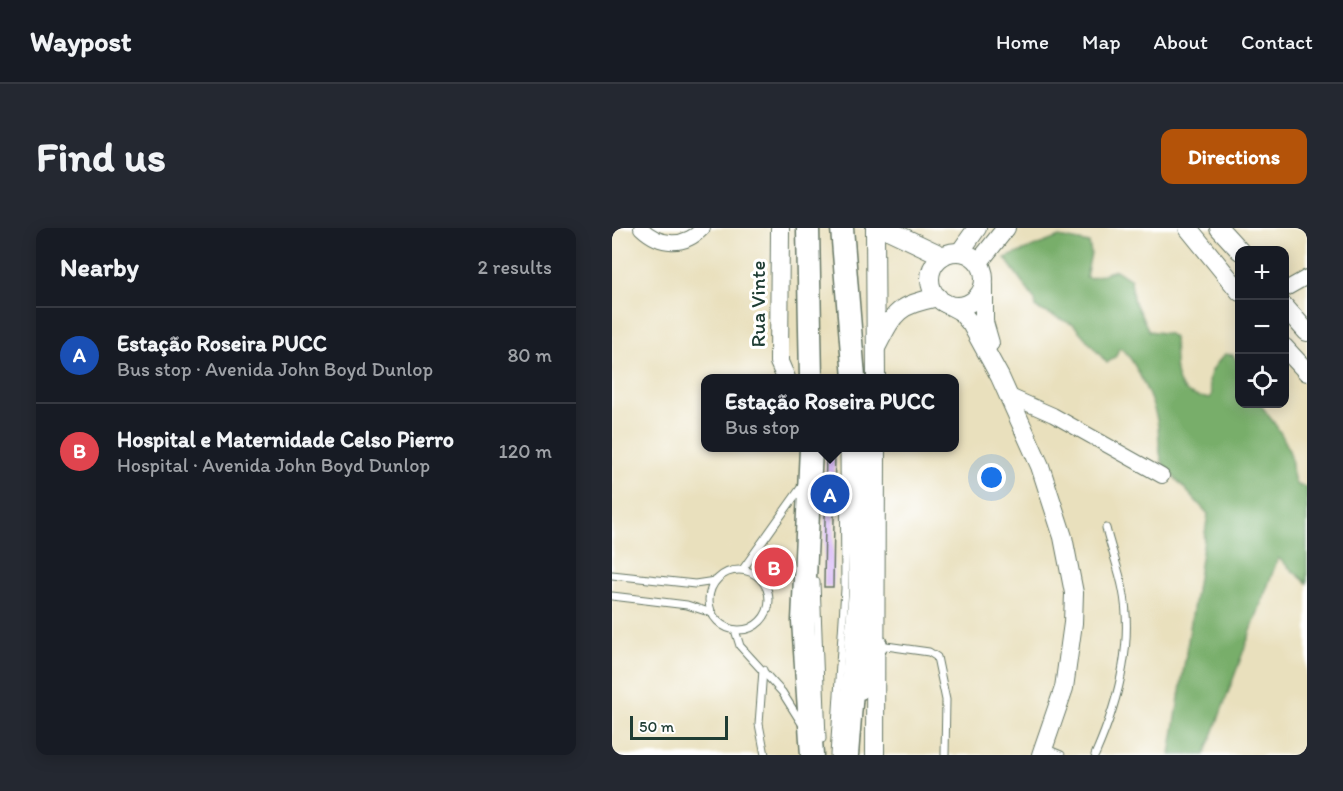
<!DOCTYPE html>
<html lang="en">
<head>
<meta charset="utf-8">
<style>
	body { margin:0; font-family:Itim,sans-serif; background:#242831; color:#f1f3f6 }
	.controls { position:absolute; right:18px; top:18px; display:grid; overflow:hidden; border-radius:12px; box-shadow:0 3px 15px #0003 }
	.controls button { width:54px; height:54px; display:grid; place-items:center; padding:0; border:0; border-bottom:2px solid #363941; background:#171b24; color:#f1f3f6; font:30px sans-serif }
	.scale { position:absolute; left:18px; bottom:15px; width:98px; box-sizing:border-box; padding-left:6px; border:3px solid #1f3d34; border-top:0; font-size:16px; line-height:21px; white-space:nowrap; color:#1f3d34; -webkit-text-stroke:4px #fff; paint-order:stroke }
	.you { position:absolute; left:380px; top:250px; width:21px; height:21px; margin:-15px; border:4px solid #fff; border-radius:50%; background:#1a73e8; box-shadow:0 0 0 9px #1a73e833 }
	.badge { display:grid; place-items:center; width:39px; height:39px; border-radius:50%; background:#b45309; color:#fff; font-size:20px; font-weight:700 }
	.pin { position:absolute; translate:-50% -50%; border:3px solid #fff; box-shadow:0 2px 6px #0006 }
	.popup { position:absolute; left:89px; top:146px; width:258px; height:78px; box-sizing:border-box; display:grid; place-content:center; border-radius:12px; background:#171b24; filter:drop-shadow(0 2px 4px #0005); font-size:20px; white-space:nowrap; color:#9ea1a6 }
	.popup b { font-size:22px; color:#f1f3f6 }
	.popup::after { content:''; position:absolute; left:50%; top:100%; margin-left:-12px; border:12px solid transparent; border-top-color:#171b24 }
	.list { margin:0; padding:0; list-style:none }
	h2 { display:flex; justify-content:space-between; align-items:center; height:78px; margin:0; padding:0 24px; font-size:26px }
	h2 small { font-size:20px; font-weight:400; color:#9ea1a6 }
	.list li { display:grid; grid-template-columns:39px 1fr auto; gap:18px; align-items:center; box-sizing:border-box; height:96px; padding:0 24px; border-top:2px solid #363941 }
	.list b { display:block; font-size:22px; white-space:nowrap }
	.list p { margin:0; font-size:20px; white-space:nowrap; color:#9ea1a6 }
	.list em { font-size:20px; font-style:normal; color:#9ea1a6 }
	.icon { flex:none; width:33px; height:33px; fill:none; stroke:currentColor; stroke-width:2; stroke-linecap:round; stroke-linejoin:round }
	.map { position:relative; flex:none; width:695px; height:527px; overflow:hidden; border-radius:12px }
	header { display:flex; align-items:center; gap:36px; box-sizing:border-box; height:84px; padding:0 30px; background:#171b24; border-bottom:2px solid #363941 }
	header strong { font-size:28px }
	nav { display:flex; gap:33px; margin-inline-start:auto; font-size:21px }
	.intro { display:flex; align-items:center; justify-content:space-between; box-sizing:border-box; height:144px; padding:0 36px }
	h1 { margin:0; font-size:42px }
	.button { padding:15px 27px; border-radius:12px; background:#b45309; color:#fff; font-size:21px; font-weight:700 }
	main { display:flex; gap:36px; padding:0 36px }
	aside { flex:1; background:#171b24; border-radius:12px; box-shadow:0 3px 15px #0003 }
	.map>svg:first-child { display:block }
	.forest { fill:#78ae6a; stroke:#4c764f; stroke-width:1.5 }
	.building { fill:#d2adf5 }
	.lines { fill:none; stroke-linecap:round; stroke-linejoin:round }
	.service-casing { stroke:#667664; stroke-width:9 }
	.minor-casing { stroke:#667664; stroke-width:16 }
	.tertiary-casing { stroke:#667664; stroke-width:20 }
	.primary-casing { stroke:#667664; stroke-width:25 }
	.service { stroke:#fff; stroke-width:7 }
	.minor { stroke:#fff; stroke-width:14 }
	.tertiary { stroke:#fff; stroke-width:18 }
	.primary { stroke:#fff; stroke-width:22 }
	.labels { text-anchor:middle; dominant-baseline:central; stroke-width:6; stroke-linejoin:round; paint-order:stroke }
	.street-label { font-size:21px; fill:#1f3d34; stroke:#fff }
</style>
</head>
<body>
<header>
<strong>Waypost</strong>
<nav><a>Home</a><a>Map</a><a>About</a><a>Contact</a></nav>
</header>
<div class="intro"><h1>Find us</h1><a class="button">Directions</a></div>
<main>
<aside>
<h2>Nearby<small>2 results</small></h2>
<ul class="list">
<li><span class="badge" style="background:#1a4fb4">A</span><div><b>Estação Roseira PUCC</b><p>Bus stop · Avenida John Boyd Dunlop</p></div><em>80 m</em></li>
<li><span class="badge" style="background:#e0444e">B</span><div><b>Hospital e Maternidade Celso Pierro</b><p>Hospital · Avenida John Boyd Dunlop</p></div><em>120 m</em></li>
</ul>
</aside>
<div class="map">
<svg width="695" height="527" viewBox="0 0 695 527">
	<rect width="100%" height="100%" fill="#fff"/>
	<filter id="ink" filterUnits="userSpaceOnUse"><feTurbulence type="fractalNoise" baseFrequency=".0167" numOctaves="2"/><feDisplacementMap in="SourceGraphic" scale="12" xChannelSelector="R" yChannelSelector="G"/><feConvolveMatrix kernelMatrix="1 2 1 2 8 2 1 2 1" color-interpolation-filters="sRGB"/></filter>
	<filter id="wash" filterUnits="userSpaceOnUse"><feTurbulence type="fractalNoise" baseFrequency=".008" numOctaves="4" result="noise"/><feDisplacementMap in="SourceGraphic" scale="24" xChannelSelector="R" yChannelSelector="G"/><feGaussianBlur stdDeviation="1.35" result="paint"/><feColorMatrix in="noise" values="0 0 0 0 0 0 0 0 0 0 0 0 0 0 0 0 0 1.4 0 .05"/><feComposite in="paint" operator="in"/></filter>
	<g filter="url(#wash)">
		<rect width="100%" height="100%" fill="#e9e0bd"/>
		<path class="forest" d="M447,9L477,15L479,25L474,49L478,50L504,42L519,52L521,71L537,103L557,106L562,110C564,140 558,169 598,170L600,165C592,148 602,138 613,126L621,127L625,134L628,176H648C660,192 674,209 679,229C681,240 679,248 685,257L695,259V355L666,330L593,527H558L596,286L552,238C545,224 548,208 545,192C542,177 521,124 507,120L504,128L495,135L462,97L424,80L423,72L393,30Z"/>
		<g id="blocks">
			<path class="building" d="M214,220H223L221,359H212Z"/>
		</g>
	</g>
	<g filter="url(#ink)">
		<use href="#blocks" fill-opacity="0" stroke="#667664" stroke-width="1.5"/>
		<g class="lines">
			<g class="service-casing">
				<g id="service">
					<path d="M131,341L190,258"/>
					<circle cx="127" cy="372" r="30"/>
					<path d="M0,347L83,356L103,353"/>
					<path d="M204,354L210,511"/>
					<path d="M0,368L75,377L100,385"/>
					<path d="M123,402L128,418L170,464L192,499"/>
					<path d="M267,417L317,424L325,429L334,472L333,527"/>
					<path d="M151,442L147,496L153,527"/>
					<path d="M432,520L449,527"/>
					<path d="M222,527L233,361L232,220"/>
					<path d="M483,527C505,477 522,418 511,362C507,341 499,321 494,300"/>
				</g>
			</g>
			<g class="minor-casing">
				<g id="minor">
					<path d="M29,0C48,18 72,20 91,0"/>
					<path d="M672,62L695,49"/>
					<path d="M398,168L441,187L550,248"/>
				</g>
			</g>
			<g class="tertiary-casing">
				<g id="tertiary">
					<path d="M168,0L167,134L174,150"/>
					<path d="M263,0L264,150"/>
					<path d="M272,0L331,28"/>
					<path d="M576,0L628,64"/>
					<path d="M607,0L628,23"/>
					<path d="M348,24L365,0"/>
					<circle cx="345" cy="51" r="27"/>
					<path d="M367,34L394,0"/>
					<path d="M372,57V94L378,115"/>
					<path d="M331,74L348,83L359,96L388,149L428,238L451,309L462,365L461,395L452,460L429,527"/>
					<path d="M672,78L695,104"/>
					<path d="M265,118C283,82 286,78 326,69"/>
					<path d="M672,119L695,144"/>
					<path d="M263,527L264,220"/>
				</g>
			</g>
			<g class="primary-casing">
				<g id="primary">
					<path d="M196,0L199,150"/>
					<path d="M230,0L242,150"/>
					<path d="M199,220L191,393L200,527"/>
					<path d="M248,460L264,417"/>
					<path d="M235,527L248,362L244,220"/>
				</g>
			</g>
			<use href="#service" class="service"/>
			<use href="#minor" class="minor"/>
			<use href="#tertiary" class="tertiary"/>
			<use href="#primary" class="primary"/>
		</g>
	</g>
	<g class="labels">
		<g class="street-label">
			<text transform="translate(145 76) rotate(-90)">Rua Vinte</text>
		</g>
	</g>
</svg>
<div class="controls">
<button>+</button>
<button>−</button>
<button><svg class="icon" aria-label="locate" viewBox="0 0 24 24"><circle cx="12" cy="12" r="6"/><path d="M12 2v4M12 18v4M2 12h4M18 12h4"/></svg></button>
</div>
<div class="scale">50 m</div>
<div class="you"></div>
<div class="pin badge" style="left:218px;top:266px;background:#1a4fb4">A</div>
<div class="popup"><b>Estação Roseira PUCC</b>Bus stop</div>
<div class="pin badge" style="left:162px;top:339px;background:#e0444e">B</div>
</div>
</main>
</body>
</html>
